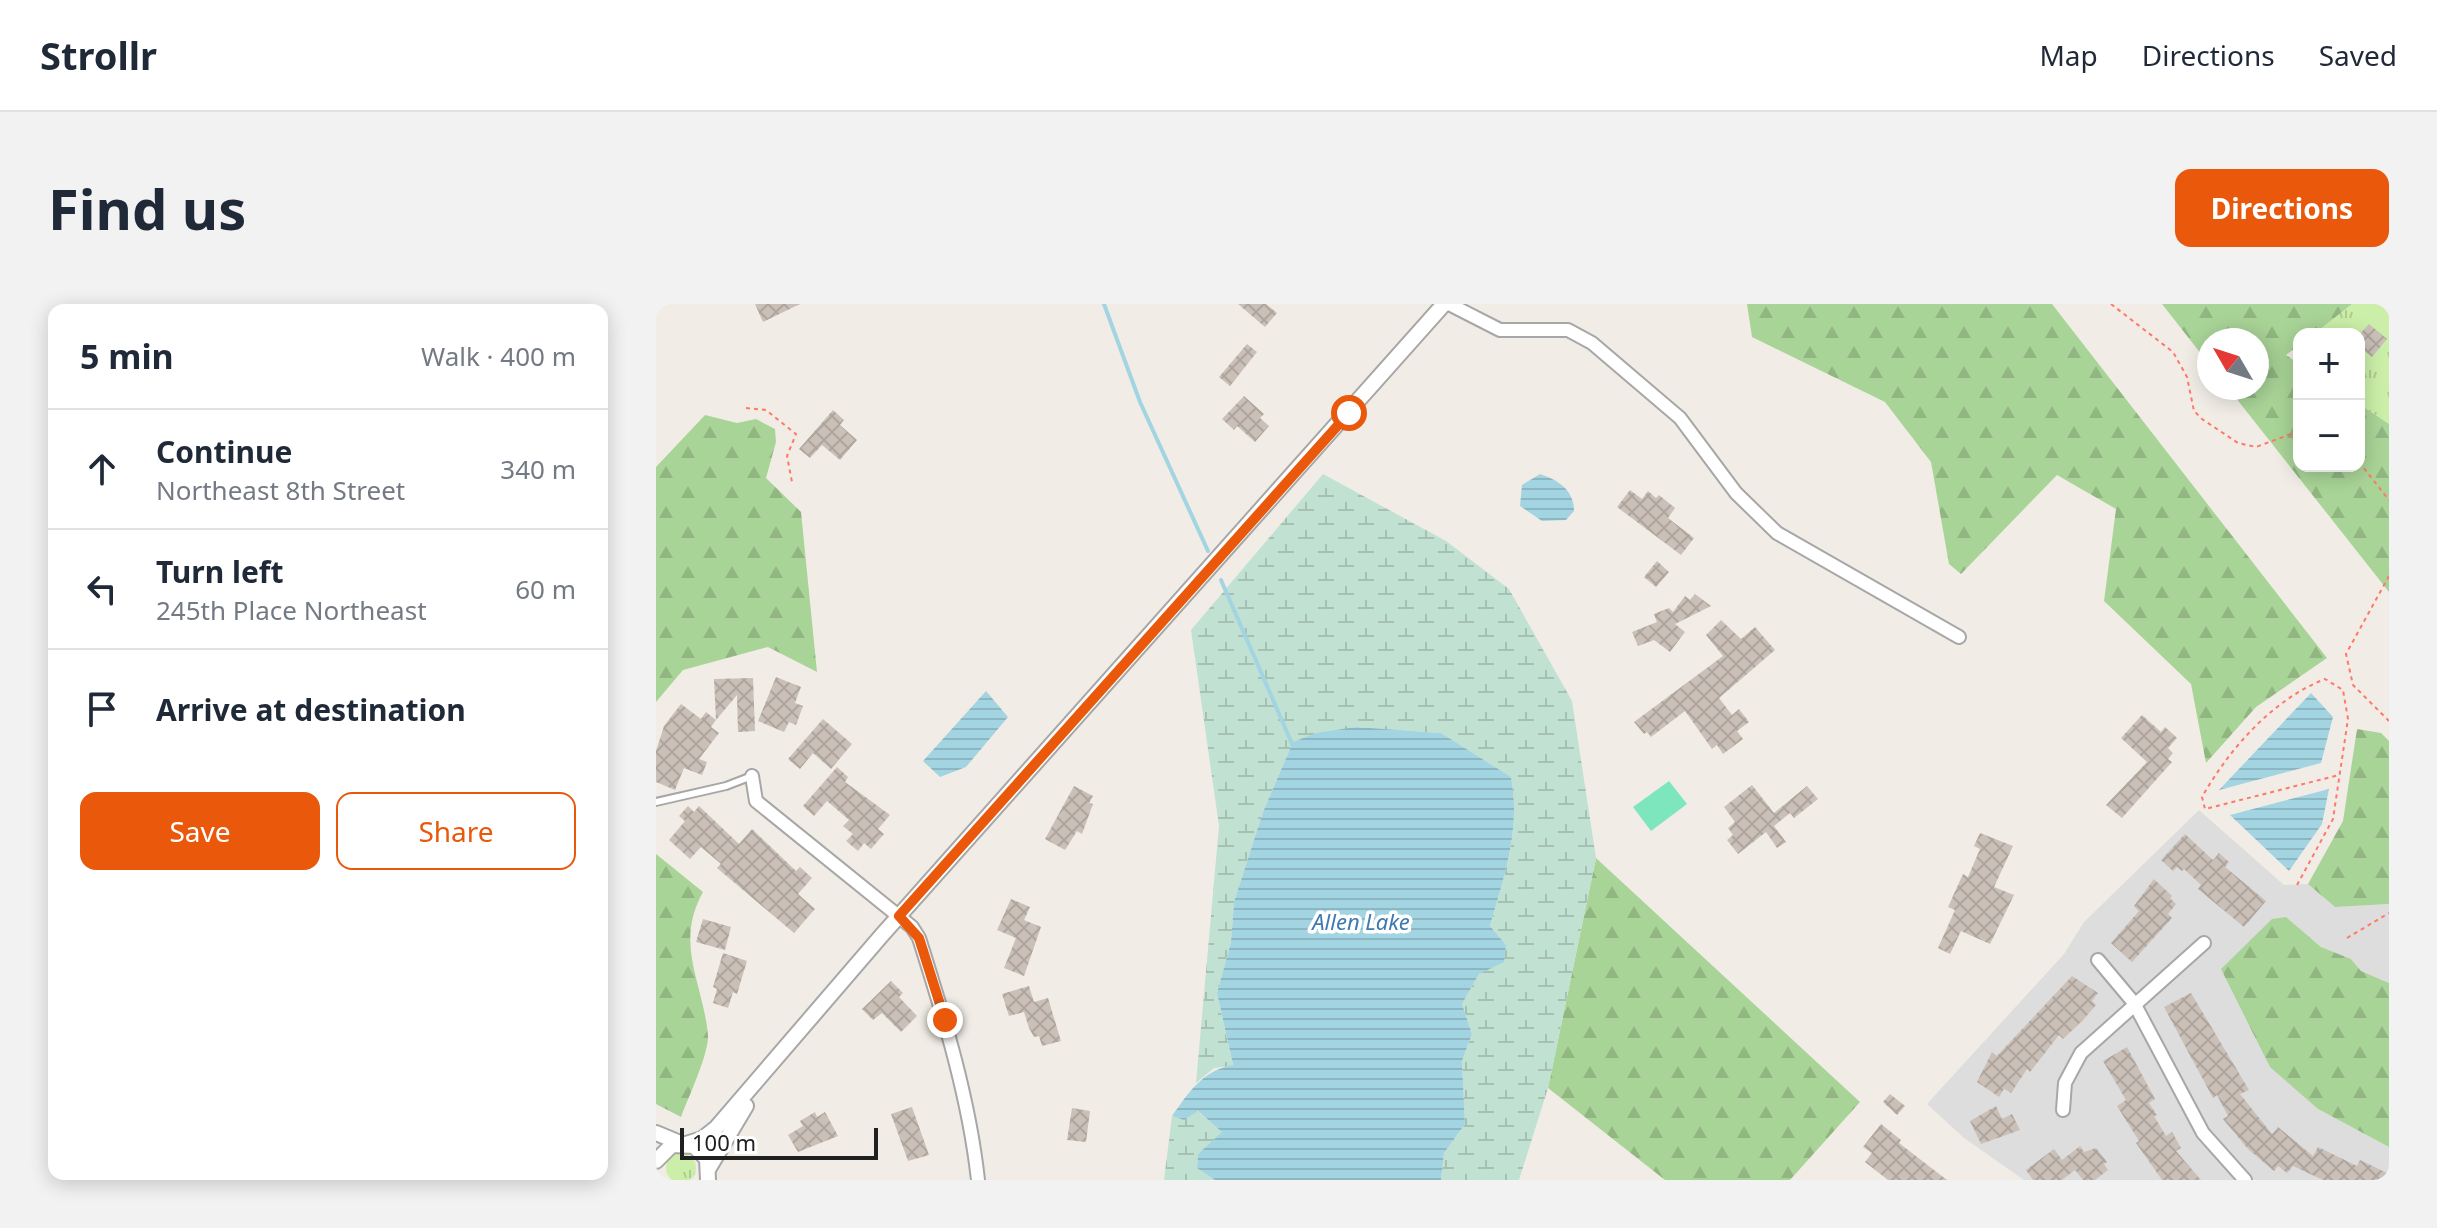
<!DOCTYPE html>
<html lang="en">
<head>
<meta charset="utf-8">
<style>
	body { margin:0; font-family:"Noto Sans",sans-serif; background:#f2f2f3; color:#1f2937 }
	.controls { position:absolute; right:24px; top:24px; display:grid; overflow:hidden; border-radius:16px; box-shadow:0 4px 20px #0003 }
	.controls button { width:72px; height:72px; display:grid; place-items:center; padding:0; border:0; border-bottom:2px solid #e0e1e3; background:#fff; color:#1f2937; font:40px sans-serif }
	.compass { position:absolute; left:1541px; top:24px; width:72px; height:72px; border-radius:50%; background:#fff; box-shadow:0 4px 20px #0003; rotate:309deg }
	.scale { position:absolute; left:24px; bottom:20px; width:198px; box-sizing:border-box; padding-left:8px; border:4px solid #202020; border-top:0; font-size:22px; line-height:28px; white-space:nowrap; color:#202020; -webkit-text-stroke:6px #fff; paint-order:stroke }
	.stop { position:absolute; width:24px; height:24px; margin:-18px; border:6px solid #ea580c; border-radius:50%; background:#fff }
	.stop.end { background:#ea580c; border-color:#fff; box-shadow:0 2px 8px #0008 }
	.list { margin:0; padding:0; list-style:none }
	h2 { display:flex; justify-content:space-between; align-items:center; height:104px; margin:0; padding:0 32px; font-size:34px }
	h2 small { font-size:26px; font-weight:400; color:#747a83 }
	.list li { display:grid; grid-template-columns:52px 1fr auto; gap:24px; align-items:center; box-sizing:border-box; height:120px; padding:0 32px; border-top:2px solid #e0e1e3 }
	.list b { display:block; font-size:30px; white-space:nowrap }
	.list p { margin:0; font-size:26px; white-space:nowrap; color:#747a83 }
	.list em { font-size:26px; font-style:normal; color:#747a83 }
	.actions { display:flex; gap:16px; padding:24px 32px }
	.actions a { flex:1; padding:18px 0; border:2px solid #ea580c; border-radius:16px; text-align:center; font-size:28px; color:#ea580c }
	.actions .main { background:#ea580c; color:#fff }
	.icon { flex:none; width:44px; height:44px; fill:none; stroke:currentColor; stroke-width:2; stroke-linecap:round; stroke-linejoin:round }
	.map { position:relative; flex:none; width:1733px; height:876px; overflow:hidden; border-radius:16px }
	header { display:flex; align-items:center; gap:48px; box-sizing:border-box; height:112px; padding:0 40px; background:#fff; border-bottom:2px solid #e0e1e3 }
	header strong { font-size:38px }
	nav { display:flex; gap:44px; margin-inline-start:auto; font-size:28px }
	.intro { display:flex; align-items:center; justify-content:space-between; box-sizing:border-box; height:192px; padding:0 48px }
	h1 { margin:0; font-size:56px }
	.button { padding:20px 36px; border-radius:16px; background:#ea580c; color:#fff; font-size:28px; font-weight:700 }
	main { display:flex; gap:48px; padding:0 48px }
	aside { flex:1; background:#fff; border-radius:16px; box-shadow:0 4px 20px #0003 }
	.map>svg:first-child { display:block }
	.residential { fill:#dedddd }
	.grass { fill:url(#grass-tufts) }
	.forest { fill:url(#forest-firs) }
	.wetland { fill:url(#wetland-marsh) }
	.pitch { fill:#7ee6bd }
	.water { fill:url(#water-rules) }
	.lines { fill:none; stroke-linecap:round; stroke-linejoin:round }
	.stream { stroke:#a3d4e2; stroke-width:4 }
	.building { fill:url(#building-cross-hatch) }
	.service-casing { stroke:#a7a7a7; stroke-width:10 }
	.minor-casing { stroke:#a7a7a7; stroke-width:16 }
	.tertiary-casing { stroke:#a7a7a7; stroke-width:18 }
	.path { stroke:#ff7869; stroke-width:2; stroke-dasharray:4 4; stroke-linecap:butt }
	.service { stroke:#fff; stroke-width:6 }
	.minor { stroke:#fff; stroke-width:12 }
	.tertiary { stroke:#fff; stroke-width:14 }
	.route { stroke:#ea580c; stroke-width:10 }
	.labels { text-anchor:middle; dominant-baseline:central; stroke-width:7; stroke-linejoin:round; paint-order:stroke }
	.water-label { font-size:22px; font-style:italic; fill:#4179b0; stroke:#fff }
</style>
</head>
<body>
<header>
<strong>Strollr</strong>
<nav><a>Map</a><a>Directions</a><a>Saved</a></nav>
</header>
<div class="intro"><h1>Find us</h1><a class="button">Directions</a></div>
<main>
<aside>
<h2>5 min<small>Walk · 400 m</small></h2>
<ul class="list">
<li><svg class="icon" aria-label="ahead" viewBox="0 0 24 24"><path d="M12 20V5M6 11l6-6 6 6"/></svg><div><b>Continue</b><p>Northeast 8th Street</p></div><em>340 m</em></li>
<li><svg class="icon" aria-label="left" viewBox="0 0 24 24"><path d="M17 20v-9H6M10 6l-5 5 5 5"/></svg><div><b>Turn left</b><p>245th Place Northeast</p></div><em>60 m</em></li>
<li><svg class="icon" aria-label="arrive" viewBox="0 0 24 24"><path d="M6 21V4h12l-3 4 3 4H6"/></svg><div><b>Arrive at destination</b></div></li>
</ul>
<div class="actions"><a class="main">Save</a><a>Share</a></div>
</aside>
<div class="map">
<svg width="1733" height="876" viewBox="0 0 1733 876">
	<defs>
		<pattern id="grass-tufts" width="24" height="20" patternUnits="userSpaceOnUse" patternTransform="scale(2)"><rect width="24" height="20" fill="#cbefa8"/><path d="M3 7l-1-3M5 7V3M7 7l1-3M15 17l-1-3M17 17v-4M19 17l1-3" fill="none" stroke="#aecd90"/></pattern>
		<pattern id="forest-firs" width="22" height="20" patternUnits="userSpaceOnUse" patternTransform="scale(2)"><rect width="22" height="20" fill="#a9d497"/><path d="M5 1l3.5 6h-7zM16 11l3.5 6h-7z" fill="#91b682"/></pattern>
		<pattern id="wetland-marsh" width="20" height="14" patternUnits="userSpaceOnUse" patternTransform="scale(2)"><rect width="20" height="14" fill="#c1e1d2"/><path d="M1 5h8M5 5V1M11 12h8M15 12V8" fill="none" stroke="#a6c1b4"/></pattern>
		<pattern id="water-rules" width="6" height="5" patternUnits="userSpaceOnUse" patternTransform="scale(2)"><rect width="6" height="5" fill="#a3d4e2"/><path d="M0 2.5h6" fill="none" stroke="#8cb6c2"/></pattern>
		<pattern id="building-cross-hatch" width="8" height="8" patternUnits="userSpaceOnUse" patternTransform="scale(2)"><rect width="8" height="8" fill="#cac0b8"/><path d="M0 0l8 8M0 8l8-8" fill="none" stroke="#ada59e"/></pattern>
	</defs>
	<rect width="100%" height="100%" fill="#f1ede6"/>
	<path class="residential" d="M1543,506L1628,581L1652,580L1679,603L1733,600V679L1705,667L1695,655L1665,643L1630,613L1662,805L1733,843V876H1368L1308,834L1271,800L1408,650L1428,618Z"/>
	<g class="grass">
		<path d="M1696,0H1733V120L1703,100V30H1658Z"/>
		<circle cx="25" cy="864" r="15"/>
	</g>
	<g class="forest">
		<path d="M1091,0H1396L1671,354L1600,403L1550,459L1535,380L1448,297L1460,205L1401,171L1305,270L1293,260L1275,158L1229,98L1096,33Z"/>
		<path d="M1506,0H1696L1658,30H1643V41L1630,51L1643,60V162H1703V100L1733,120V288L1572,84H1601V36H1553V60Z"/>
		<path d="M49,111L81,119L100,115L119,125L120,138L110,174L145,208L161,368L112,343L27,366L0,398V163Z"/>
		<path d="M1701,425L1725,429L1733,437V600L1679,603L1652,580L1687,517Z"/>
		<path d="M0,550L47,588C18,640 47,678 52,731C53,750 32,794 25,813L0,800Z"/>
		<path d="M940,554L1204,798L1134,876H1009L892,784Z"/>
		<path d="M1630,613L1665,643L1695,655L1705,667L1733,679V843L1662,805L1614,763L1565,665L1616,615Z"/>
	</g>
	<g class="wetland">
		<path d="M667,170L790,237L853,285L916,397L940,554L892,784L863,876H785L788,849L809,820L806,757L816,730L806,700L823,670L850,641L834,622C848,573 865,525 855,473L785,429L700,423L637,438L607,508L578,598L575,638L561,689L577,762L558,764L540,779L563,522L535,326Z"/>
		<path d="M541,807L567,828L542,850L541,864L559,876H508L516,812L528,816Z"/>
	</g>
	<path class="pitch" d="M1013,477L1031,500L995,527L977,503Z"/>
	<g class="water">
		<path d="M884,170C902,176 918,186 918,207L910,216L886,217L864,202L866,181Z"/>
		<path d="M330,387L352,413L310,463L284,473L267,457Z"/>
		<path d="M1655,389L1677,413L1665,459L1563,486Z"/>
		<path d="M700,423L785,429L855,473C865,525 848,573 834,622L850,641L848,658L823,670L806,700L816,730L806,757L809,820L788,849L785,876H559L541,864L542,850L566,828L542,807L528,816L516,812C534,787 546,767 577,761L561,689L575,638L578,598L607,508L637,438L660,429Z"/>
		<path d="M1673,485L1666,520L1633,567L1574,511Z"/>
	</g>
	<g class="lines">
		<g class="stream">
			<path d="M448,0L484,98L552,247"/>
			<path d="M565,276L637,442"/>
		</g>
	</g>
	<g class="building">
		<path d="M99,0H144L107,18Z"/>
		<path d="M582,0H610L621,9L609,23Z"/>
		<path d="M1713,20L1731,35L1716,53L1703,42V31Z"/>
		<path d="M591,40L601,48L574,82L563,73Z"/>
		<path d="M588,92L608,110L604,114L613,122L599,138L581,122L578,126L566,115Z"/>
		<path d="M177,106L188,116L184,121L201,136L184,156L166,141L154,154L143,145Z"/>
		<path d="M974,186L986,195L992,187L1000,194L1003,191L1019,204L1012,214L1038,234L1025,251L961,203Z"/>
		<path d="M1001,257L1013,268L1000,283L988,273Z"/>
		<path d="M1039,290L1055,302L1019,320L1029,328L1014,348L998,336L982,342L976,328L1001,318L998,310L1013,304L1017,308L1029,292L1034,296Z"/>
		<path d="M1065,316L1085,335L1099,323L1119,346L1063,394L1076,411L1083,405L1093,418L1081,427L1087,435L1067,450L1061,441L1056,445L1029,407L995,433L991,428L988,430L978,418L1067,352L1050,331Z"/>
		<path d="M120,373L145,383L139,399L147,402L140,421L133,418L128,428L102,417Z"/>
		<path d="M97,374L99,427L82,428L81,391L60,416L58,375Z"/>
		<path d="M25,400L45,415L50,408L60,416L55,423L63,429L43,455L51,458L46,471L28,464L19,486L0,478V447L8,422Z"/>
		<path d="M1486,411L1505,428L1509,423L1521,434L1512,444L1517,449L1512,455L1516,458L1466,514L1450,501L1491,458L1465,434Z"/>
		<path d="M167,415L196,440L175,465L157,449L144,465L132,455Z"/>
		<path d="M181,463L192,473L189,478L234,511L222,525L228,530L215,545L208,539L202,547L190,537L197,530L187,522L193,516L171,497L158,512L147,502Z"/>
		<path d="M1096,481L1118,509L1151,482L1162,495L1138,514L1134,509L1118,522L1130,538L1121,544L1110,528L1082,550L1071,536L1077,531L1072,524L1079,518L1068,503Z"/>
		<path d="M418,482L437,492L433,499L437,500L426,530L421,527L409,546L389,535Z"/>
		<path d="M32,502L38,508L43,502L83,540L96,525L140,567L144,563L156,574L142,590L159,605L138,629L61,564L65,560L45,543L34,555L13,536L29,517L23,512Z"/>
		<path d="M1324,529L1357,542L1338,583L1358,591L1334,640L1305,627L1294,650L1282,644L1299,606L1292,603L1307,570L1312,573L1324,545L1318,542Z"/>
		<path d="M1529,530L1557,556L1563,549L1573,558L1569,563L1610,597L1588,623L1542,585L1545,581L1528,565L1526,567L1521,563L1517,567L1505,556Z"/>
		<path d="M1498,575L1516,592L1514,594L1520,600L1512,610L1516,614L1476,658L1455,639L1483,607L1478,602Z"/>
		<path d="M355,595L374,603L368,616L385,623L368,672L348,664L360,634L341,626Z"/>
		<path d="M47,615L75,623L69,646L40,638Z"/>
		<path d="M67,649L91,657L81,690L77,688L72,704L57,699L61,685L57,683Z"/>
		<path d="M1416,672L1442,689L1436,697L1440,701L1426,717L1407,735L1403,731L1374,768L1371,765L1355,789L1348,785L1343,793L1321,778L1336,748L1341,752Z"/>
		<path d="M235,677L247,689L243,693L261,712L245,728L226,709L217,716L206,705Z"/>
		<path d="M373,682L378,698L392,694L405,737L386,742L383,732L378,733L373,724L368,708L353,712L346,690Z"/>
		<path d="M1535,689L1593,786L1584,790L1616,830L1622,823L1657,852L1662,843L1701,862L1704,856L1733,870V876H1667L1637,862L1631,869L1622,862L1618,867L1592,845L1567,815L1572,812L1561,791L1557,794L1508,703Z"/>
		<path d="M1471,743L1499,795L1493,799L1501,811L1498,812L1510,832L1516,828L1525,844L1520,847L1545,876H1506L1480,839L1483,837L1461,802L1470,796L1447,757Z"/>
		<path d="M1234,790L1249,802L1241,811L1227,798Z"/>
		<path d="M1340,802L1346,815L1356,810L1364,826L1325,840L1314,817Z"/>
		<path d="M256,803L273,851L252,857L235,810Z"/>
		<path d="M416,804L434,807L430,838L411,836Z"/>
		<path d="M159,808L161,813L169,808L182,832L142,848L132,831L147,822L144,817Z"/>
		<path d="M1225,820L1245,836L1243,839L1291,876H1232L1209,858L1216,849L1207,843Z"/>
		<path d="M1424,842L1428,848L1440,844L1451,858L1448,860L1452,866L1439,876H1427L1419,866L1406,876H1377L1370,866L1398,845L1406,856Z"/>
	</g>
	<g class="lines">
		<g class="service-casing">
			<path id="service" d="M0,498L70,482L96,472"/>
		</g>
		<g class="minor-casing">
			<g id="minor">
				<path d="M793,0L844,26H912L936,39L1024,114L1080,189L1121,229L1303,333"/>
				<path d="M96,472L100,497L256,623L263,634C288,713 313,794 322,876"/>
				<path d="M1442,656L1478,699L1547,829L1589,876"/>
				<path d="M1407,806L1409,779L1425,749L1548,639"/>
			</g>
		</g>
		<g class="tertiary-casing">
			<g id="tertiary">
				<path d="M0,829L24,839"/>
				<path d="M30,840L46,835L60,824L226,631L788,0"/>
				<path d="M0,857L16,841L38,842L51,855L52,876"/>
				<path d="M53,864L90,802"/>
			</g>
		</g>
		<g class="path">
			<path d="M1455,0L1517,48L1531,73L1538,107L1546,115L1582,139L1600,143L1643,127"/>
			<path d="M90,104L110,106L140,130L131,152L136,178"/>
			<path d="M1703,158L1733,196"/>
			<path d="M1733,272L1690,350L1697,381L1733,417"/>
			<path d="M1641,581L1677,515L1692,415L1687,386L1669,375C1616,396 1574,444 1546,493L1549,505L1683,471"/>
			<path d="M1691,634L1733,609"/>
		</g>
		<use href="#service" class="service"/>
		<use href="#minor" class="minor"/>
		<use href="#tertiary" class="tertiary"/>
	</g>
	<g class="lines">
		<path class="route" d="M289,716L263,634L243,612L693,109"/>
	</g>
	<g class="labels">
		<g class="water-label">
			<text x="705" y="617">Allen Lake</text>
		</g>
	</g>
</svg>
<div class="controls">
<button>+</button>
<button>−</button>
</div>
<svg class="compass" viewBox="-18 -18 36 36"><path d="M0-13l5 13h-10z" fill="#e53935"/><path d="M0 13l5-13h-10z" fill="#747a83"/></svg>
<div class="scale">100 m</div>
<div class="stop" style="left:693px;top:109px"></div>
<div class="stop end" style="left:289px;top:716px"></div>
</div>
</main>
</body>
</html>
